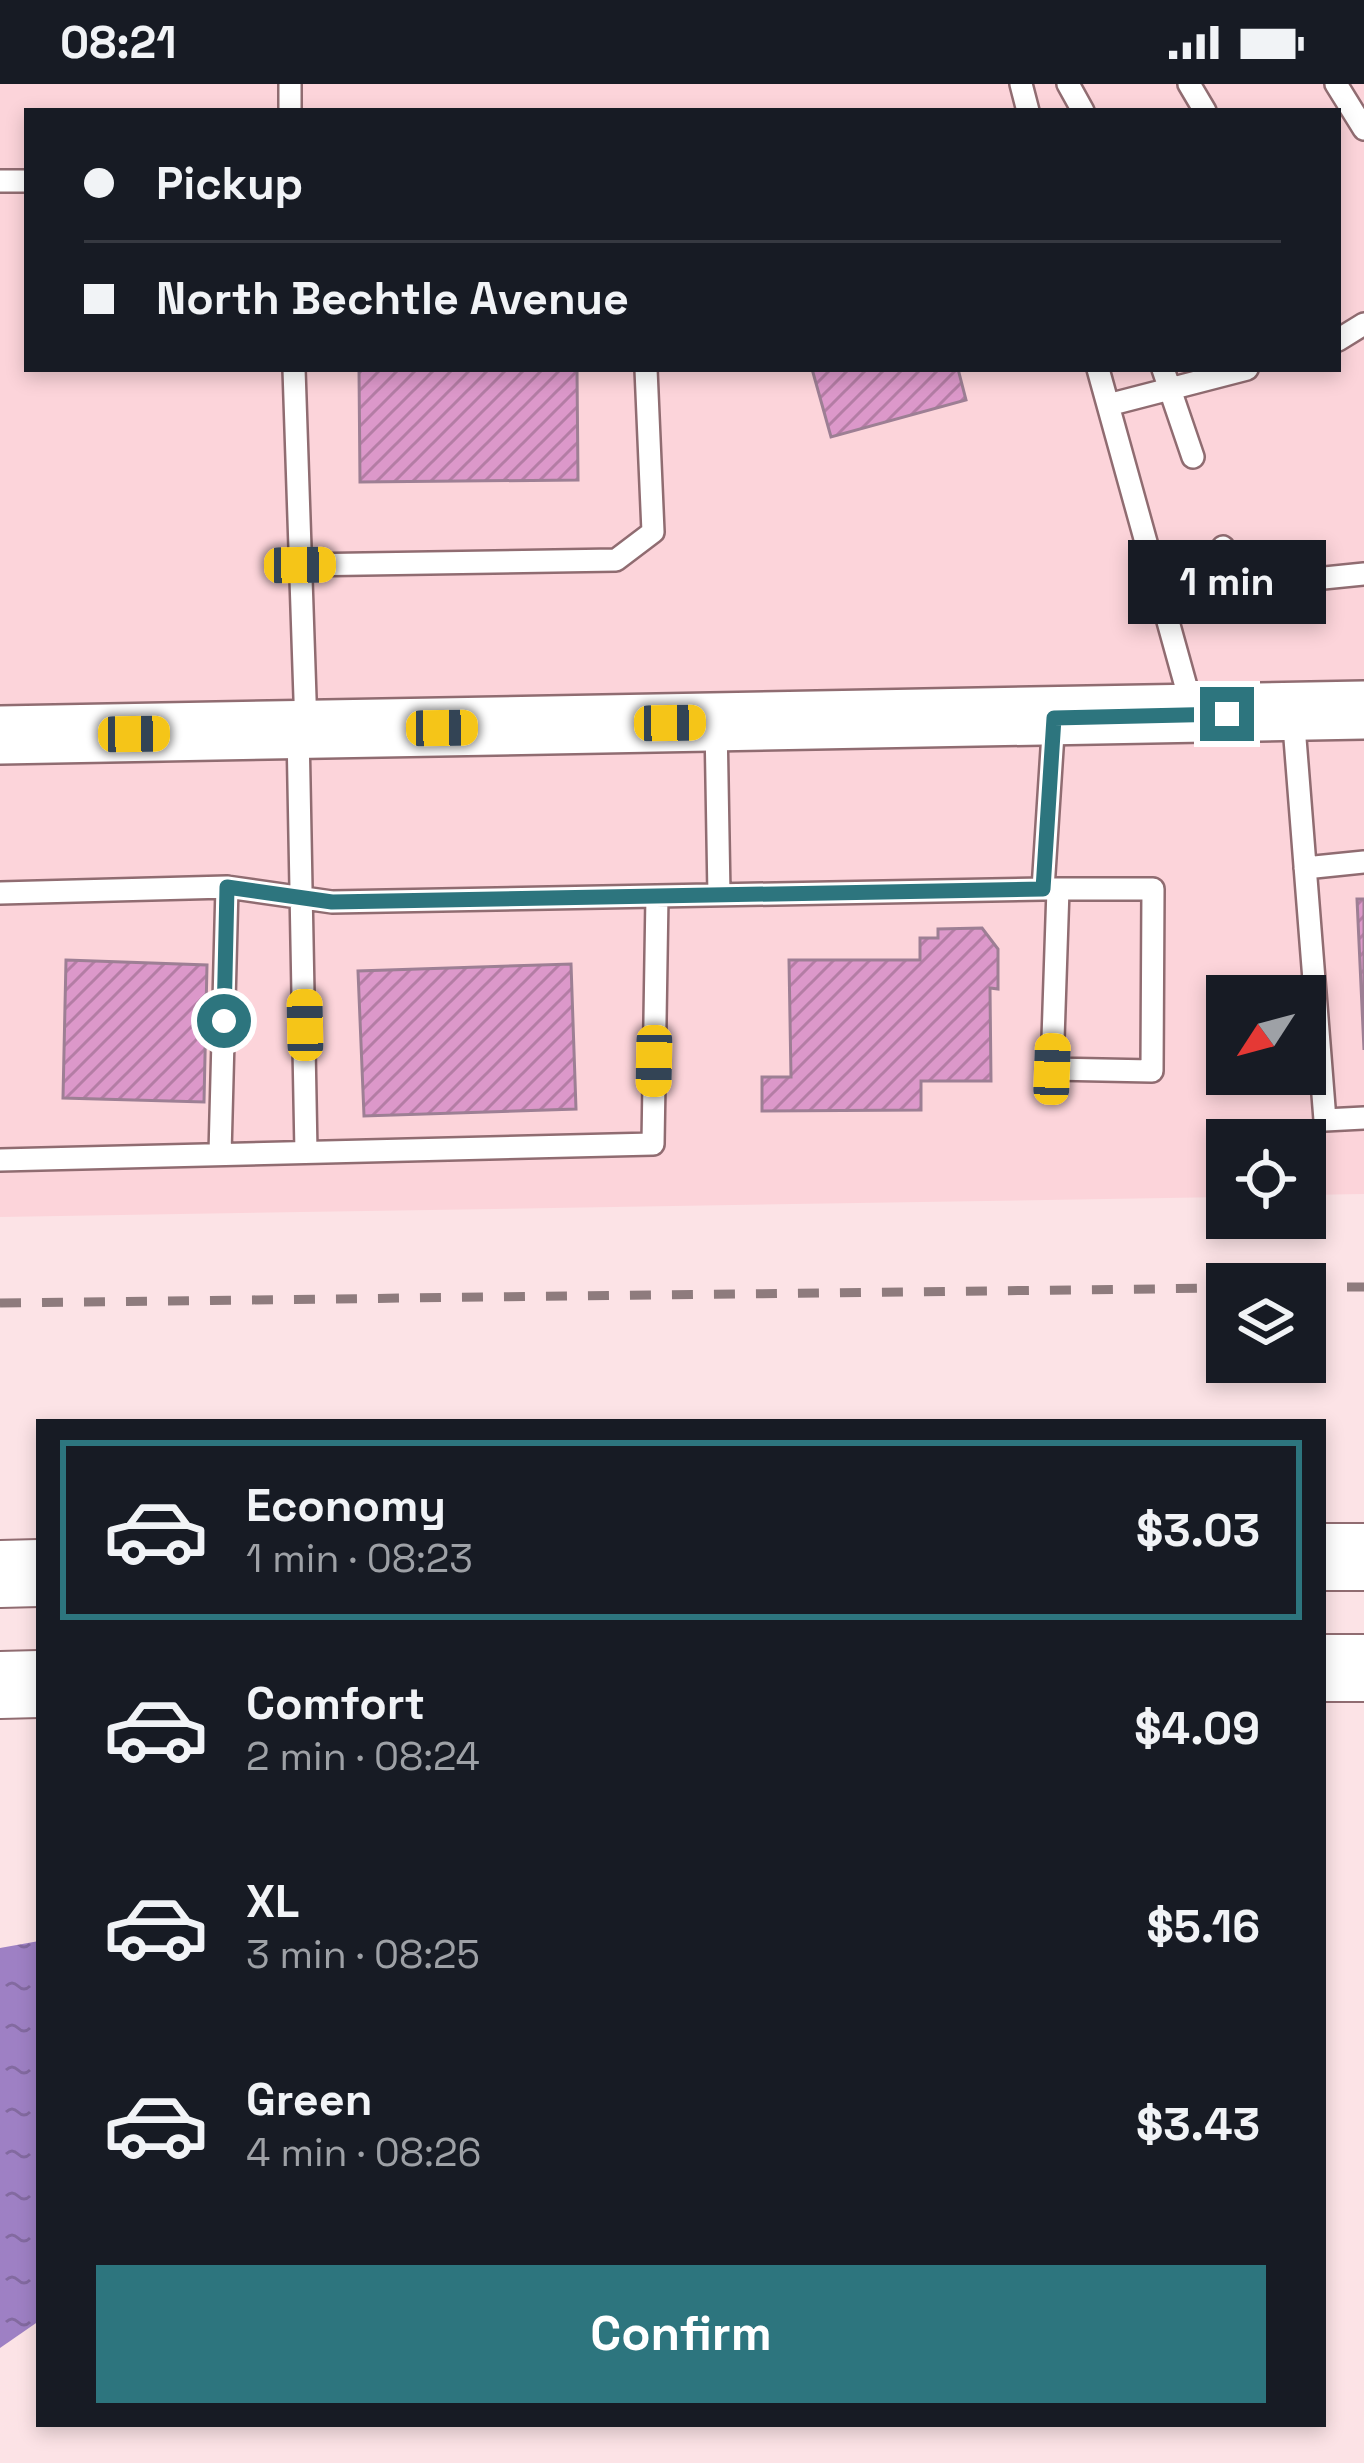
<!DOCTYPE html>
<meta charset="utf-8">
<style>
body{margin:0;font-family:"Space Grotesk",sans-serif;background:#20242c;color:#f1f3f6;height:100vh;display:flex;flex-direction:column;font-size:45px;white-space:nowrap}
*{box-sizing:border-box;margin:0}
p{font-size:39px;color:#9ea1a6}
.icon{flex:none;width:66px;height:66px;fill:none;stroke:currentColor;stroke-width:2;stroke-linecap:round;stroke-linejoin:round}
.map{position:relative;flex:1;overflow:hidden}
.side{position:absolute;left:36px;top:1335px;width:1290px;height:1008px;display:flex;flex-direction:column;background:#171b24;border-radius:0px;box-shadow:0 6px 18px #0003}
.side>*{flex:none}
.banner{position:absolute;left:24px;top:24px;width:1317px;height:264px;border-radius:0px;box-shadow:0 6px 18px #0003;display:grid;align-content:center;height:264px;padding:0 60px;background:#171b24}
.needle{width:78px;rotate:234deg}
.fabs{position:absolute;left:1206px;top:891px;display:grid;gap:24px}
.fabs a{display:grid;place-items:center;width:120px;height:120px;border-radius:0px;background:#171b24;box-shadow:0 6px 18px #0003;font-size:60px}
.end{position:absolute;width:54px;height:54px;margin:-27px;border:15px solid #2d757e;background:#fff;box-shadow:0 0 0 6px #fff}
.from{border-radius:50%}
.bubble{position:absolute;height:84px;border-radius:0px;background:#171b24;box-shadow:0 6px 18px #0003;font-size:39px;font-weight:600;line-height:84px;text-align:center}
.car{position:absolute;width:36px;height:72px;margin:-36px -18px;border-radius:15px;box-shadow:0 0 9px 3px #0007;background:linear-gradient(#f5c518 24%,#345 0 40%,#f5c518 0 76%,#345 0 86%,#f5c518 0)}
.banner b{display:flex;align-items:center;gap:42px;height:114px;font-size:45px}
.banner b+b{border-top:3px solid #363941}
.banner i{width:30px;height:30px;background:#f1f3f6}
ul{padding:21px 0 0;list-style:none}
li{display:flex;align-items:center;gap:36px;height:180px;margin:0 24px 18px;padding:0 36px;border:6px solid transparent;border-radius:0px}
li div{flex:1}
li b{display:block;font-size:45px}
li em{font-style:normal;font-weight:600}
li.current{border-color:#2d757e}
li>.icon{width:108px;height:108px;stroke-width:1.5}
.primary-button{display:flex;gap:24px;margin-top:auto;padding:24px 60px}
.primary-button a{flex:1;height:138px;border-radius:0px;background:#2d757e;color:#fff;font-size:48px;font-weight:600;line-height:138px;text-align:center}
.status{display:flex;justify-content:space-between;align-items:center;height:84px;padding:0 60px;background:#171b24;direction:ltr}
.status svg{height:33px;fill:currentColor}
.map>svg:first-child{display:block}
.built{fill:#fcd4da;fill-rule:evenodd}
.water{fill:url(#water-ripples)}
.building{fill:url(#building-hatch);stroke:#9d7f94;stroke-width:3}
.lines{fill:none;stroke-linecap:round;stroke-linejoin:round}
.lane-casing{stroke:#906c71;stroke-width:26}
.secondary-casing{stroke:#906c71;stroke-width:62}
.highway-casing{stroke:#906c71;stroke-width:70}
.lane{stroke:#fff;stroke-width:21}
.secondary{stroke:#fff;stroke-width:57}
.highway{stroke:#fff;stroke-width:66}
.rail{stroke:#8e7b7d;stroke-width:9;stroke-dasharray:21 21;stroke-linecap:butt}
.route{stroke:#2d757e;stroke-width:15}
</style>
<div class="status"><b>08:21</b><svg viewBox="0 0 49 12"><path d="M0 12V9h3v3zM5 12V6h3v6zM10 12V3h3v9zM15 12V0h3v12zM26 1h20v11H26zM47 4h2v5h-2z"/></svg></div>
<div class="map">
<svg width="1364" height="2379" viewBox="0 0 1364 2379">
<defs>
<pattern id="water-ripples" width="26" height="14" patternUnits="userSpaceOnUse" patternTransform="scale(3)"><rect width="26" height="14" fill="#9e80c4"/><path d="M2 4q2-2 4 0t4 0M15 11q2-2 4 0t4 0" fill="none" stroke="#836aa0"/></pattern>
<pattern id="building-hatch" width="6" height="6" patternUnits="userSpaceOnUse" patternTransform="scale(3)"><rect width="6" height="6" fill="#dc98ca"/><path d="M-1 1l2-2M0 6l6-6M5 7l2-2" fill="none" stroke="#b47da5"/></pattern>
</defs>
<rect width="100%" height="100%" fill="#fce3e6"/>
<!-- built -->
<path class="built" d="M 0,0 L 1364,0 L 1364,1110 L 1305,1111 L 1305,1056 L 1227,1056 L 1227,1113 L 0,1133 ZM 27,27 L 1338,27 L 1338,285 L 27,285 ZM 1227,912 L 1305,912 L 1305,990 L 1227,990 Z"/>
<!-- water -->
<path class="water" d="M 39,1857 L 39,2237 L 0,2264 L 0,1864 Z"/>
<!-- building -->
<path class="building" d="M 359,285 L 577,285 L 578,396 L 360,398 Z
M 812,285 L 958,285 L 966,316 L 831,353 Z
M 1357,815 L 1364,815 L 1364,966 Z
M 982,844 L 998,865 L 998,905 L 990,904 L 991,997 L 921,997 L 921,1026 L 762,1027 L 762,993 L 791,993 L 789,876 L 920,876 L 920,854 L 938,854 L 938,845 Z
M 66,876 L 207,881 L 204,1018 L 63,1014 Z
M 571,880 L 576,1025 L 364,1032 L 358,887 Z"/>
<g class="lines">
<!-- lane casing -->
<g class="lane-casing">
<path id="lane" d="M 290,0 L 290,27
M 1021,0 L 1028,27
M 1068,0 L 1083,27
M 1189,0 L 1205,27
M 1336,0 L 1364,45
M 0,97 L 27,97
M 1338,256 L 1364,240
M 294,285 L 306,644
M 1098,285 L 1192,624
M 1163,285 L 1193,373
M 1108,321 L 1247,285
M 1223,463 L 1236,503 L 1364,490
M 300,481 L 616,476 L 653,448 L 646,285
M 1293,629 L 1325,1036 L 1364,1034
M 716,639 L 719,811
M 298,647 L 306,1068
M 1305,784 L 1364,778
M 1043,805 L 1153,805 L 1152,987 L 1052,985 L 1058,805
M 0,809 L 227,803 L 332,818 L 1043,805 L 1054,634
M 220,1070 L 227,803
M 0,1076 L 653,1060 L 657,812"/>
</g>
<!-- secondary casing -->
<g class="secondary-casing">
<path id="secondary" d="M 0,651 L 1364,626"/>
</g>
<!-- highway casing -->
<g class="highway-casing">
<path id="highway" d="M 1323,1473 L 1364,1473
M 0,1490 L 39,1489
M 1323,1584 L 1364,1584
M 0,1601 L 39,1600"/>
</g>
<!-- lane -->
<use href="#lane" class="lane"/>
<!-- secondary -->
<use href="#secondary" class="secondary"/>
<!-- highway -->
<use href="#highway" class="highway"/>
<!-- rail -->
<path class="rail" d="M 1305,1203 L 1364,1203
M 0,1219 L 1227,1204"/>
</g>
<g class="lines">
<!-- route -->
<path class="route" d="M 224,937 L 227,803 L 332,818 L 1043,805 L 1054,634 L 1227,630"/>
</g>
</svg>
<div class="fabs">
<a><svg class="needle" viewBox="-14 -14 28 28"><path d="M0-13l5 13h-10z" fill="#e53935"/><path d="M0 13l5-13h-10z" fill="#9ea1a6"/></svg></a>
<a><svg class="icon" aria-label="locate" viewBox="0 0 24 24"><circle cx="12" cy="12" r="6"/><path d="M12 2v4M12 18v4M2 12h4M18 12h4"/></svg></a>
<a><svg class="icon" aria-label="layers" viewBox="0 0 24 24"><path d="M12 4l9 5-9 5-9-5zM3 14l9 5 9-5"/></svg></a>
</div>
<i class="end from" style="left:224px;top:937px"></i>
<i class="end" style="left:1227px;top:630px"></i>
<div class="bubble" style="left:1128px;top:456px;width:198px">1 min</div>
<i class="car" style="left:300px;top:481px;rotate:89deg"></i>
<i class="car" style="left:670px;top:639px;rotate:89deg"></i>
<i class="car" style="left:442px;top:644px;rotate:89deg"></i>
<i class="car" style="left:134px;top:650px;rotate:89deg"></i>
<i class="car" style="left:305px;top:941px;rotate:359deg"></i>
<i class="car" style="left:654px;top:977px;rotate:181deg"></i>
<i class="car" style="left:1052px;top:985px;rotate:2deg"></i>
<div class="banner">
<b><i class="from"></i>Pickup</b>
<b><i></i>North Bechtle Avenue</b>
</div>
<section class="side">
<ul>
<li class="current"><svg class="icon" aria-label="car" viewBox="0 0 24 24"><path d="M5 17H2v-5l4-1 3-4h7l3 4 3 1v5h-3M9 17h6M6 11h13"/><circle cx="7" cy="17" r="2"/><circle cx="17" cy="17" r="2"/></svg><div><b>Economy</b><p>1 min · 08:23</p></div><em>$3.03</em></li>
<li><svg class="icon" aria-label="car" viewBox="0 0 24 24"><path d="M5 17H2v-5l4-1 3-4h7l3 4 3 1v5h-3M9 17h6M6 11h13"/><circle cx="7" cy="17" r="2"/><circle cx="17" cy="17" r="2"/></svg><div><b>Comfort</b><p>2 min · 08:24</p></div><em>$4.09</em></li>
<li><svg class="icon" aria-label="car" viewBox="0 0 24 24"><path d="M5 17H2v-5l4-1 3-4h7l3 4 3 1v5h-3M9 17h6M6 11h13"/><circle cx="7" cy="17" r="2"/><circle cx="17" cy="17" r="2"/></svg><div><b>XL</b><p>3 min · 08:25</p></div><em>$5.16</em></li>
<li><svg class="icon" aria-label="car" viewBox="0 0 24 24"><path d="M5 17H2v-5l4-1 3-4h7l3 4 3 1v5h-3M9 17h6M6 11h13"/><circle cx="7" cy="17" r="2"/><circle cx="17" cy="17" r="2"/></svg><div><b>Green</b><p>4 min · 08:26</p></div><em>$3.43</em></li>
</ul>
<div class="primary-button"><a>Confirm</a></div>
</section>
</div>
